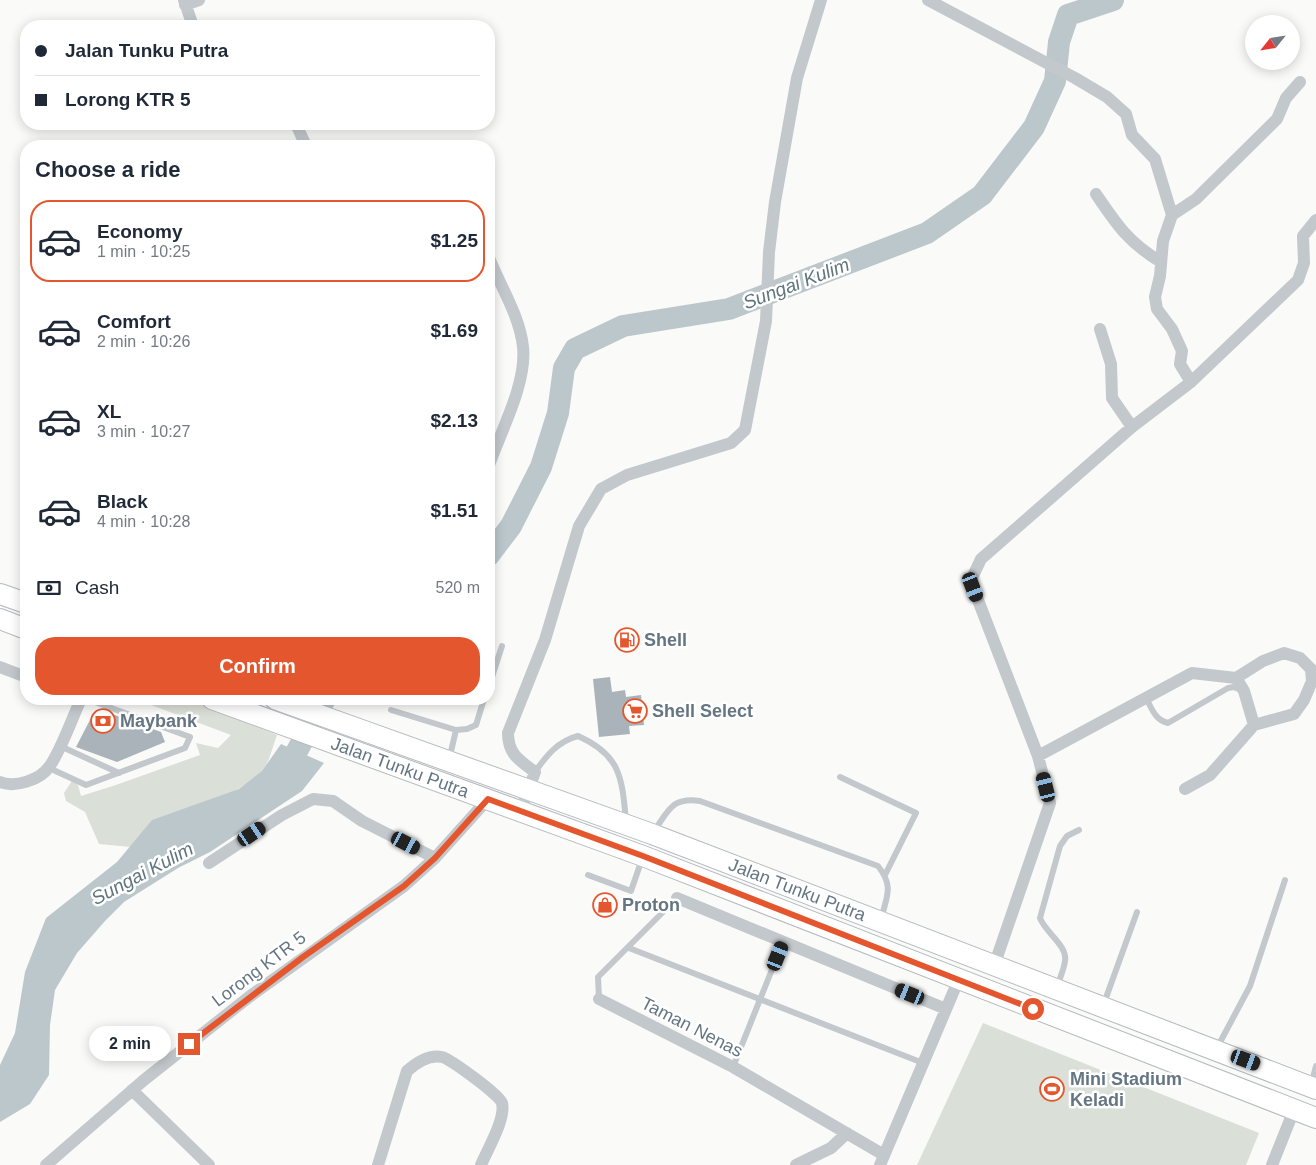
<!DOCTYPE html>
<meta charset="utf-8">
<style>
body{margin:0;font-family:Arial,sans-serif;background:#f6f6f7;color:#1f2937;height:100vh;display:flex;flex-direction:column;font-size:19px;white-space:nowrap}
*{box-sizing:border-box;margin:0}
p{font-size:16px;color:#747a83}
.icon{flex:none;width:28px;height:28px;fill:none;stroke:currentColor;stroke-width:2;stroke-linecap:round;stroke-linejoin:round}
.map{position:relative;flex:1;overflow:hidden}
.side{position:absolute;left:20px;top:140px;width:475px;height:565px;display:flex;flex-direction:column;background:#fff;border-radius:20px;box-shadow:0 2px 12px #0003}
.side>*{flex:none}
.banner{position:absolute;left:20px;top:20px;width:475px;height:110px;border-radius:20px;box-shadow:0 2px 12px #0003;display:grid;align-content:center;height:110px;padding:0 15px;background:#fff}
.needle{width:32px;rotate:240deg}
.controls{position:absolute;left:1245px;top:15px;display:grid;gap:10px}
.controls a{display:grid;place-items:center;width:55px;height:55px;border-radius:50%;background:#fff;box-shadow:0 2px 12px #0003;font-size:25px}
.end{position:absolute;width:22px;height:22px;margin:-11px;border:6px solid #e4572e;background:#fff;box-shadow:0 0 0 2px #fff}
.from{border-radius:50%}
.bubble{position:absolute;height:35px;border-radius:18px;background:#fff;box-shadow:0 2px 12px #0003;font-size:16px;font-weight:800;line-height:35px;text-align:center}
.car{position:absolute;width:15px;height:30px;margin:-15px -8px;border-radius:6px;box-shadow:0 0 4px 1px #0007;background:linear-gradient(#222 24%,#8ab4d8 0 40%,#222 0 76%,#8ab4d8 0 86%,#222 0)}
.banner b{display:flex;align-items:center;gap:18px;height:48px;font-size:19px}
.banner b+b{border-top:1px solid #e0e1e3}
.banner i{width:12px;height:12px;background:#1f2937}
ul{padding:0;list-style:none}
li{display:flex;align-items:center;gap:15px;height:82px;margin:0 10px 8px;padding:0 5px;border:2px solid transparent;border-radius:20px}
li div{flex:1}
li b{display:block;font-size:19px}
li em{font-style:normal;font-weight:800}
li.active{border-color:#e4572e}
li>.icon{width:45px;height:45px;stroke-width:1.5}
h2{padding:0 15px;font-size:22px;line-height:60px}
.pay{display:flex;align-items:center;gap:12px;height:55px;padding:0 15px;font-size:19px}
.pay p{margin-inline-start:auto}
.primary-button{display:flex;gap:10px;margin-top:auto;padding:10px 15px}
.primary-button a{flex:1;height:58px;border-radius:20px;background:#e4572e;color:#fff;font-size:20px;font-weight:800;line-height:58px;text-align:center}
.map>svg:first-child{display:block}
.green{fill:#dadfd7}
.water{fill:#bbc7cb}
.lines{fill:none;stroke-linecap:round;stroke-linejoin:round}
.river{stroke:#bbc7cb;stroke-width:22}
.building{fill:#aab3b9}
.primary-casing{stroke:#b5babe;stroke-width:22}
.lane{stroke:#c3c8cc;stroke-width:6}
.street{stroke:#c3c8cc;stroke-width:12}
.primary{stroke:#fff;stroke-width:20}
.route{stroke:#e4572e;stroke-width:6}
.labels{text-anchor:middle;stroke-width:5;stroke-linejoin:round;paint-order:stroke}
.poi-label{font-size:18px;font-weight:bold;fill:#657683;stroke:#fff;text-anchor:start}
.street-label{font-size:18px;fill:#657683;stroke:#fff}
.water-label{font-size:19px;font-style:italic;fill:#60757c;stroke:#fff}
</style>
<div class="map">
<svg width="1316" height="1165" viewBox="0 0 1316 1165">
<rect width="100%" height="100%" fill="#fafaf8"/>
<!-- green -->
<path class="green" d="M 135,699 L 188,699 L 277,735 C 266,766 270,769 240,788 L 131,847 L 99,844 L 85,812 L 66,801 L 64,793 L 72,781 L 78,785 L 81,796 L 116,785 L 200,755 L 196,743 L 218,748 L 231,735 Z
M 983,1023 L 1259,1133 L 1246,1165 L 917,1165 Z"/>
<!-- water -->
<path class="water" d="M 281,744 L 324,763 L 302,791 L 210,852 L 178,868 L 124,902 L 105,921 L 77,953 L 55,990 L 50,1025 L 49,1075 L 30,1104 L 0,1122 L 0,1065 L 15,1033 L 25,972 L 46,918 L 117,862 L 152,820 L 239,789 L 262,771 Z"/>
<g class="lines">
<!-- river -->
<path class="river" d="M 489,555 L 511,526 L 541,467 L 558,413 L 564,368 L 575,349 L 623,326 L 729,309 L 927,233 L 982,195 L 1034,127 L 1055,81 L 1059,42 L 1068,15 L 1113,0
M 283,777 L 325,699"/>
</g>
<!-- building -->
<path class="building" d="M 610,677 L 612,692 L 625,690 L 626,697 L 641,695 L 644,725 L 629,726 L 630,734 L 599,737 L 593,679 Z
M 104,711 L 161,732 L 165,742 L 117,762 L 76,747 L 92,716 Z"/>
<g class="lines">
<!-- primary casing -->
<g class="primary-casing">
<g id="primary">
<path d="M 0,594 L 26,603"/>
<path d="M 0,619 L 26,629"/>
<path id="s1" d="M 212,699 L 643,856 L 1316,1118"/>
<path id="s2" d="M 275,699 L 652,834 L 1316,1089"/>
</g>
</g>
<!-- lane -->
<path class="lane" d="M 489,686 L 502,646
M 1146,698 C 1152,709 1155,720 1168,723 L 1228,688 L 1234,687 L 1241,690
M 391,710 L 456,730
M 60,746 L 119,773
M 449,760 L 456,730 L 467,729 L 476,725 L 484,699
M 49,768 L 86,785 L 185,748 L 190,737 L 87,699
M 535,772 C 546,756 558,741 578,736 C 621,755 622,778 626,821
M 840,777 L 916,813 L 885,875
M 654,831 C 669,810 672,797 700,801 L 878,866 C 894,886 887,896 881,919
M 588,875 L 631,891 L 642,859
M 629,948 L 923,1063
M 1057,988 C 1059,979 1064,970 1065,961 C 1068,946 1045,932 1040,918 L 1060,846 L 1067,836 L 1079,830
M 599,999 L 598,977 L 677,898
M 1103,1006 L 1137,912
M 1217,1048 L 1250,986 L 1285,880
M 733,1067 L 783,942
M 1311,1085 L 1316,1066"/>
<!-- street -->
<path class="street" d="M 184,0 L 193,26
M 928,0 L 1075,78 L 1107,97 L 1126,114 L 1132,135 L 1155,159 L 1172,215 L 1163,241 L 1160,276 L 1155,297 L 1157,309 L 1172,329 L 1182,351 L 1180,364 L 1191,382
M 185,5 L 199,0
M 296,124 L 306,146
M 1096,194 C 1117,225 1128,242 1161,262
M 1172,215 L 1196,199 L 1277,119 L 1286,98 L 1300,82
M 1100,329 L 1111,364 L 1112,398 L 1132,427
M 489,465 C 501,431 527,383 523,347 C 520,317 501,287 490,260
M 0,667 L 26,677
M 1236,678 L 1244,691 L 1254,725
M 1038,756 L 1192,673 L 1236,678 L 1263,661 L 1284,653 L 1300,658 L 1311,669 L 1312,681 L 1304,700 L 1294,714 L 1254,725 L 1210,775 L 1185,789
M 0,782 C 15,788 40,780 49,767 C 60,753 73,716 81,699
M 521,810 L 535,772 C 519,760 508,754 508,733 L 545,640 L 579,526 L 601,489 L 627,475 L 731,443 L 745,430 L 766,321 L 769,252 L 775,202 L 797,78 L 821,0
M 209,863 L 282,815 L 313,799 L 333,801 L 362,821 L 435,858
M 677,898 L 946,1009
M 994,966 L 1050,803 L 1038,756 L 973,587 L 972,578 L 981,559 L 1132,427 L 1191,382 L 1298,280 L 1304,263 L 1303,236 L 1316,220
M 599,999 L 733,1067 L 884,1155
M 132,1090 L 209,1165
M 46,1165 L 144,1080 L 249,997 L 404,886 L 435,858 L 488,799
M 378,1165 L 407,1071 C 416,1063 429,1054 442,1057 C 450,1059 500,1095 502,1103 C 506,1119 487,1150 481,1165
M 796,1165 L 831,1148 L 847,1133
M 880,1165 L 958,981
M 1272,1165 L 1294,1110"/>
<!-- primary -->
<use href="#primary" class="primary"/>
</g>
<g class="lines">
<!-- route -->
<path class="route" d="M 189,1044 L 303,957 L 404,886 L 435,858 L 488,799 L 643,856 L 1033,1009"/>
</g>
<!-- icons -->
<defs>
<g id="fuel-ring" transform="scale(1.25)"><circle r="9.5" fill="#fff" stroke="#e4572e" stroke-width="1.5"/><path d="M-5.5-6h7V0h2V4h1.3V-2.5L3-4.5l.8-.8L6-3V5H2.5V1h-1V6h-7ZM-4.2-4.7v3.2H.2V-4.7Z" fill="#e4572e"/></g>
<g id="supermarket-ring" transform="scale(1.25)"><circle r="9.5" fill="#fff" stroke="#e4572e" stroke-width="1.5"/><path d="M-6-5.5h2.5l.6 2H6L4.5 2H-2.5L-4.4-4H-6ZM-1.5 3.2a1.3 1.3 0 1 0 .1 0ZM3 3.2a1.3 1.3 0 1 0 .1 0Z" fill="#e4572e"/></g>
<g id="bank-ring" transform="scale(1.25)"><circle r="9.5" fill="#fff" stroke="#e4572e" stroke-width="1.5"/><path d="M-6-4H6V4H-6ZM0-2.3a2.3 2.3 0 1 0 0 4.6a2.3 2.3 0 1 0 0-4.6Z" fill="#e4572e"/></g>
<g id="shop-ring" transform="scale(1.25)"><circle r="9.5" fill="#fff" stroke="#e4572e" stroke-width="1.5"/><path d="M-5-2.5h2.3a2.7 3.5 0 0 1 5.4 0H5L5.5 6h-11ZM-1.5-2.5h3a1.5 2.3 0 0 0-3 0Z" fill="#e4572e"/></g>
<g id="stadium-ring" transform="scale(1.25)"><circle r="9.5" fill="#fff" stroke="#e4572e" stroke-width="1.5"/><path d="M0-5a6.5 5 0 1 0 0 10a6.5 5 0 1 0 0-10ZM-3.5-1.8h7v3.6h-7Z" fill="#e4572e"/></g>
</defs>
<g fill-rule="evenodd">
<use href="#fuel-ring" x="627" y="640"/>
<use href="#supermarket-ring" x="635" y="711"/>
<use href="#bank-ring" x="103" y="721"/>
<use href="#shop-ring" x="605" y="905"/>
<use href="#stadium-ring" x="1052" y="1089"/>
</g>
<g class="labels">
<!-- poi labels -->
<g class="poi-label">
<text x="644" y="646">Shell</text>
<text x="652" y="717">Shell Select</text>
<text x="120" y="727">Maybank</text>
<text x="622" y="911">Proton</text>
<text x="1070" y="1085">Mini Stadium<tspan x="1070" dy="21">Keladi</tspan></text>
</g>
<!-- street labels -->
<g class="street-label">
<text dy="6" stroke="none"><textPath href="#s1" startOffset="200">Jalan Tunku Putra</textPath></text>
<text dy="6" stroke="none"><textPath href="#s2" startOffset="556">Jalan Tunku Putra</textPath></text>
<text transform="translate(259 969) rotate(-37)" y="6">Lorong KTR 5</text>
<text transform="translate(692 1027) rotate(27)" y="6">Taman Nenas</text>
</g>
<!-- water labels -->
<g class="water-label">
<text transform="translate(796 283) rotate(-21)" y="7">Sungai Kulim</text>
<text transform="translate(142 873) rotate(-28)" y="7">Sungai Kulim</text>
</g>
</g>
</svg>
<div class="controls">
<a><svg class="needle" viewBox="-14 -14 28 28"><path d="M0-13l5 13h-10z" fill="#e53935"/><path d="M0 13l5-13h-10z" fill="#747a83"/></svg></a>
</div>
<i class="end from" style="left:1033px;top:1009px"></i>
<i class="end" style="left:189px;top:1044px"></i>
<div class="bubble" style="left:89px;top:1026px;width:82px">2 min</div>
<i class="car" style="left:973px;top:587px;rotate:159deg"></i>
<i class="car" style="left:1046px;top:787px;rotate:346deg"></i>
<i class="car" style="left:252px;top:834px;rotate:56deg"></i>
<i class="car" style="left:406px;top:843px;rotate:117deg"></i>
<i class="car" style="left:778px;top:956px;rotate:22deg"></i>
<i class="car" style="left:910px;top:994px;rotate:292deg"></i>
<i class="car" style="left:1246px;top:1060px;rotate:110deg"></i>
<div class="banner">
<b><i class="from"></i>Jalan Tunku Putra</b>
<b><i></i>Lorong KTR 5</b>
</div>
<section class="side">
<h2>Choose a ride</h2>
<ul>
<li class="active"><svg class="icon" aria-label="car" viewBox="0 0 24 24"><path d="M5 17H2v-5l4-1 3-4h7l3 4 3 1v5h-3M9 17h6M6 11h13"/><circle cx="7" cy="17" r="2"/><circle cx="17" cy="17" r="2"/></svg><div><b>Economy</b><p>1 min · 10:25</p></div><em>$1.25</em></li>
<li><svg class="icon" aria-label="car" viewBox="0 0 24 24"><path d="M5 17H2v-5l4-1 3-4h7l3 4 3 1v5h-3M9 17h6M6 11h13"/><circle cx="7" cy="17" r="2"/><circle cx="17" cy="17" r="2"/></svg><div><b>Comfort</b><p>2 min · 10:26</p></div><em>$1.69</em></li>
<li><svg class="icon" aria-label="car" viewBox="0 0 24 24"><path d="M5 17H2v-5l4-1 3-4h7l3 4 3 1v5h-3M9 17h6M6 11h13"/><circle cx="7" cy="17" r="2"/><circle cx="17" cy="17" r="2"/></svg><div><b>XL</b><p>3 min · 10:27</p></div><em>$2.13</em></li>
<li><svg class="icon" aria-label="car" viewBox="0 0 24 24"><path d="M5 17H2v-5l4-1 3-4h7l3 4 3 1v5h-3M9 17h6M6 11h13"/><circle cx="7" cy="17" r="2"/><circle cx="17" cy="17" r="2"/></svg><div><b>Black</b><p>4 min · 10:28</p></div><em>$1.51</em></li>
</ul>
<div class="pay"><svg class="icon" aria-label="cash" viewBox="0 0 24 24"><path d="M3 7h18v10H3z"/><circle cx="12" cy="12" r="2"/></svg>Cash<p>520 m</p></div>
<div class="primary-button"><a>Confirm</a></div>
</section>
</div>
